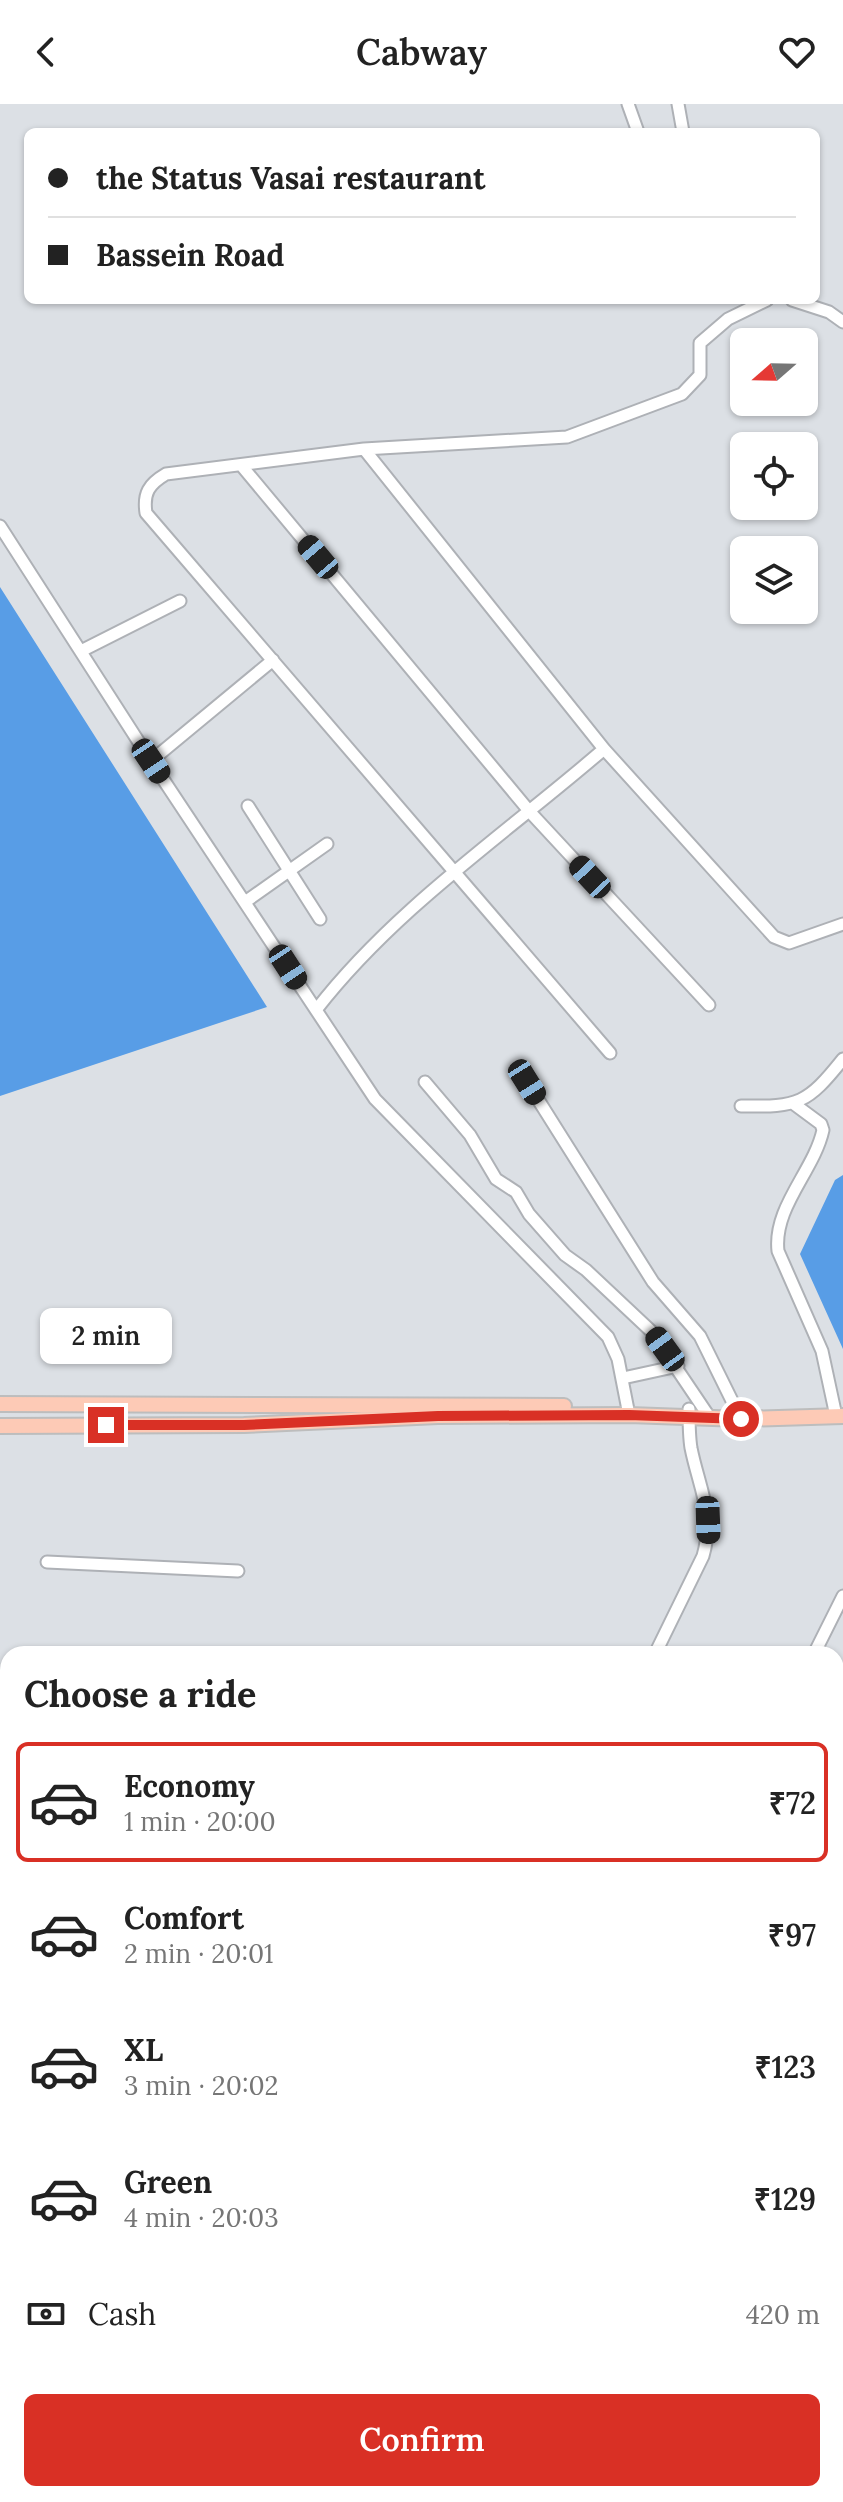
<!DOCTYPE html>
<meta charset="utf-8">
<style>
body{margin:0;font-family:Lora,serif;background:#f2f2f2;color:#222;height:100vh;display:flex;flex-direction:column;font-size:30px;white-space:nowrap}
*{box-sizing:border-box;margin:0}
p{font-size:26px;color:#767676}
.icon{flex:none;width:44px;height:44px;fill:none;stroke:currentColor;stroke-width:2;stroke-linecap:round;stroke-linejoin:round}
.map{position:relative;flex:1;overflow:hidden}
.sheet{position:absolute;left:0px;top:1542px;width:844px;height:856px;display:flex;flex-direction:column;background:#fff;border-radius:24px 24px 0 0;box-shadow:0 2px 6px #0004}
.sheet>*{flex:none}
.hud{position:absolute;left:24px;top:24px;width:796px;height:176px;border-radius:12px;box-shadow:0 2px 6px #0004;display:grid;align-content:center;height:176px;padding:0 24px;background:#fff}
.needle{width:52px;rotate:250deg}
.fabs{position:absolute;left:730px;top:224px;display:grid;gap:16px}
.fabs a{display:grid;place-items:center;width:88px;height:88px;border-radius:12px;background:#fff;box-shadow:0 2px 6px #0004;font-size:40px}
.end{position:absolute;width:36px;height:36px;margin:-18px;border:10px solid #d93025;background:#fff;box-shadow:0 0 0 4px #fff}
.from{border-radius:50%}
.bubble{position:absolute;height:56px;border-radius:12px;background:#fff;box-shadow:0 2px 6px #0004;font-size:26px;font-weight:600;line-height:56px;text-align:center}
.car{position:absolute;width:24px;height:48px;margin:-24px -12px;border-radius:10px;box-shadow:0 0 6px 2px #0007;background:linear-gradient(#222 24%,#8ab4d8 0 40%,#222 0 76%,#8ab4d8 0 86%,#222 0)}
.hud b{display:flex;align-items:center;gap:28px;height:76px;font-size:30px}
.hud b+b{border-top:2px solid #e0e0e0}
.hud i{width:20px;height:20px;background:#222}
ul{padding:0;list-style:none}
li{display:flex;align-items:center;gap:24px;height:120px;margin:0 16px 12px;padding:0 8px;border:4px solid transparent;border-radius:12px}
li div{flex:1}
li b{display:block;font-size:30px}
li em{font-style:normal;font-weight:600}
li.selected{border-color:#d93025}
li>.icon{width:72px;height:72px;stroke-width:1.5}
h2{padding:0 24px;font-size:36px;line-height:96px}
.pay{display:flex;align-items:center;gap:20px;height:88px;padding:0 24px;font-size:30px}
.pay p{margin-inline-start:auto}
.cta{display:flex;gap:16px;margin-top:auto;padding:16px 24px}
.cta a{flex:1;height:92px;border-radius:12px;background:#d93025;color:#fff;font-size:32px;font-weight:600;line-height:92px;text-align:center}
header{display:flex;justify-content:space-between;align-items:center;height:104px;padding:0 24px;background:#fff;font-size:36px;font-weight:600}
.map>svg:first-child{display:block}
.water{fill:#589de6}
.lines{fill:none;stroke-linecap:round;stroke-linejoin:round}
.minor-casing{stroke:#aeb1b6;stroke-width:15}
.major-casing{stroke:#bdbdbd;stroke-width:18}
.minor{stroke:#fff;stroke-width:11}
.major{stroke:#fdcab6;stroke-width:14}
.route{stroke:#d93025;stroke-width:10}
</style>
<header><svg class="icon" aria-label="back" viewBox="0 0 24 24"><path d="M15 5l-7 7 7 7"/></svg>Cabway<svg class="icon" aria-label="heart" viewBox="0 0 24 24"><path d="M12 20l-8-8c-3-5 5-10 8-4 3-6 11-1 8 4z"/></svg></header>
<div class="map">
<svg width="843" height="2398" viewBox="0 0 843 2398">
<rect width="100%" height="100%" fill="#dce0e5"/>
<!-- water -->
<path class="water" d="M 0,483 L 267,903 L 0,992 Z
M 843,1071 L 843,1245 L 800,1150 L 835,1076 Z"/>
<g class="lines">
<!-- minor casing -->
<g class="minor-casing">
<path id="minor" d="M 628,0 L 638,28
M 678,0 L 683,28
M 792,196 L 829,208 L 843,218
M 364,345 L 567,333 L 682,290 L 700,271 L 700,239 L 728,215 L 767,196
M 241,361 L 530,708 L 709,901
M 0,422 L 151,657 L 375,995 L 608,1233 L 618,1255 L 629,1311
M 81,547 L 180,497
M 604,645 L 774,833 L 789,839 L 843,820
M 151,657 L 273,556
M 248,702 L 320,815
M 245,798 L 327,740
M 316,906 C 395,804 507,729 604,645 L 364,345 L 166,370 C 149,380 143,389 146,409 L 610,949
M 425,978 L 470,1031 L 496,1075 L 516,1088 L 529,1110 L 565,1151 L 586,1166 L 652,1228 L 710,1314
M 527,978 L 653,1178 L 700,1232 L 741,1315
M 794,1000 L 821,1020 L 823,1026 C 814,1067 773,1103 778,1147 L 822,1247 L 836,1312
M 741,1002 C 799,1003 807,1000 843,955
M 623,1274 L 678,1262
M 47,1458 L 238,1467
M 655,1550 L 703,1452 C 715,1410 699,1384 691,1344 C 689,1332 689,1318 689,1305
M 814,1550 L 843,1492
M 836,2065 L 843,2075
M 376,2390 L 388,2398
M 180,2398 L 187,2390"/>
</g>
<!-- major casing -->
<g class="major-casing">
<path id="major" d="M 0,1300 L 564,1302
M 0,1322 L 244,1321 L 438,1312 L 629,1311 L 741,1315 L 843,1312
M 836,2091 L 843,2080
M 617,2398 L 623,2390"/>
</g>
<!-- minor -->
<use href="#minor" class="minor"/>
<!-- major -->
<use href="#major" class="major"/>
</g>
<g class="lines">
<!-- route -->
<path class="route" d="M 106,1321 L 244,1321 L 438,1312 L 629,1311 L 741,1315"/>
</g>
</svg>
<div class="fabs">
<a><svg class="needle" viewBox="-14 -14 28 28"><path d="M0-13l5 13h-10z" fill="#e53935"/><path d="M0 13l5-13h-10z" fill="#767676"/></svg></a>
<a><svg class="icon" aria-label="locate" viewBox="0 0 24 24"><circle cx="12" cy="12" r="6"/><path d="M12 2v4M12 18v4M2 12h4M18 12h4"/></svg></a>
<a><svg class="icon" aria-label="layers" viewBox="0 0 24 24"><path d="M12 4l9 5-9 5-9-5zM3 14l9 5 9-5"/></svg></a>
</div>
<i class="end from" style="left:741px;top:1315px"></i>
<i class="end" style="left:106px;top:1321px"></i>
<div class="bubble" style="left:40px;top:1204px;width:132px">2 min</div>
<i class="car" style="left:318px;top:453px;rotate:320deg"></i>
<i class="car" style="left:151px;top:657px;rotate:146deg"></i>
<i class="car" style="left:590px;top:773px;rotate:317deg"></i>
<i class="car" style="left:288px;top:863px;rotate:147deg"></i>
<i class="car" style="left:527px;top:978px;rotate:148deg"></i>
<i class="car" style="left:665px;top:1245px;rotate:324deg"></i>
<i class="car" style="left:708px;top:1416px;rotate:178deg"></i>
<div class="hud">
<b><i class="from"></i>the Status Vasai restaurant</b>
<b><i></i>Bassein Road</b>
</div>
<section class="sheet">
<h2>Choose a ride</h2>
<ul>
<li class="selected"><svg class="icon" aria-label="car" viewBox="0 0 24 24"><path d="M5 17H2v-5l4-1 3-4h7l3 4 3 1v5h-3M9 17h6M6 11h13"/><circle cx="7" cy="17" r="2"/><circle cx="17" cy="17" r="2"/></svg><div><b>Economy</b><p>1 min · 20:00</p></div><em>₹72</em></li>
<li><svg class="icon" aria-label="car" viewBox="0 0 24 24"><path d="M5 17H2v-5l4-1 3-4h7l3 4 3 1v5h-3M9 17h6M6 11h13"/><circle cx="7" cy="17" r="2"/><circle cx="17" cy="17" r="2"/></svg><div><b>Comfort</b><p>2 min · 20:01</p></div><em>₹97</em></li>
<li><svg class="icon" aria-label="car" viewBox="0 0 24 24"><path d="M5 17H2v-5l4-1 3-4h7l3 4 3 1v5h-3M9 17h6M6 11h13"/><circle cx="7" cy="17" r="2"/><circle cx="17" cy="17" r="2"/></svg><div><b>XL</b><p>3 min · 20:02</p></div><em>₹123</em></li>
<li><svg class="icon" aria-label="car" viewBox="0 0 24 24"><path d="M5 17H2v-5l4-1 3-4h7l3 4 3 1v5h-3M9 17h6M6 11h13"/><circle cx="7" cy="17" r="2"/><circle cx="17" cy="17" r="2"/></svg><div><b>Green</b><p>4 min · 20:03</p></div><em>₹129</em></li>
</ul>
<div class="pay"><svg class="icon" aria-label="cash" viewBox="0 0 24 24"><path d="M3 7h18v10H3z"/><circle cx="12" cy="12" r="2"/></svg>Cash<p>420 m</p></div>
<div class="cta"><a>Confirm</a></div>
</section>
</div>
